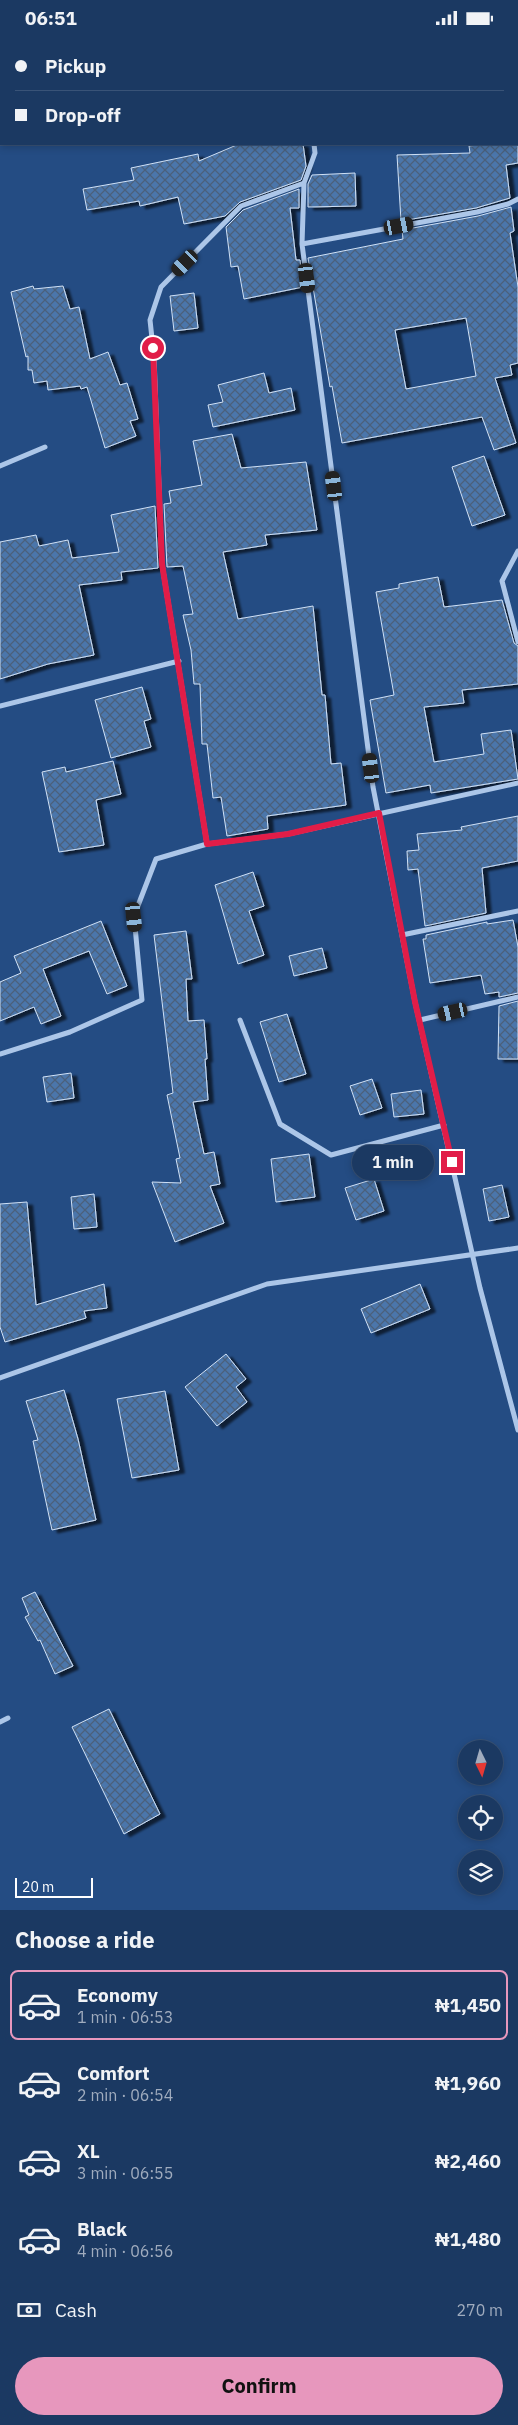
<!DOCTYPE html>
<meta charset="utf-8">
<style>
body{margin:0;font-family:"IBM Plex Sans",sans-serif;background:#244068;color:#f1f3f6;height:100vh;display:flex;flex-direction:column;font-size:19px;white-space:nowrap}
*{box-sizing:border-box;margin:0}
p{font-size:16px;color:#a0acbe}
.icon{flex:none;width:28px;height:28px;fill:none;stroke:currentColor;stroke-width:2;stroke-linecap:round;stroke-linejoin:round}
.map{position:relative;height:1875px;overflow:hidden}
.details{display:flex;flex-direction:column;background:#1b3962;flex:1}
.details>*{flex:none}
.guide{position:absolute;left:0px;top:0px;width:519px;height:110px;box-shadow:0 2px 8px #0003,0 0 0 1px #395377;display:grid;align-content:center;height:110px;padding:0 15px;background:#1b3962}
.needle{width:32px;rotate:175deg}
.fabs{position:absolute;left:458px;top:1705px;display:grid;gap:10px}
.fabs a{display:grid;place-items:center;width:45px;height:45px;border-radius:50%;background:#1b3962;box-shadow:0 2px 8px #0003,0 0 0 1px #395377;font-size:25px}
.scale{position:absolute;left:15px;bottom:12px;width:78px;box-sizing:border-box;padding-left:5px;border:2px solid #fff;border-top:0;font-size:14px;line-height:18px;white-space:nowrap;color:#fff;-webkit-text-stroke:4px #244c83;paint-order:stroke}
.end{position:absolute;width:22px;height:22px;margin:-11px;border:6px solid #e11d48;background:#fff;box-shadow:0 0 0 2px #fff}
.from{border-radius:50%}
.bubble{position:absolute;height:35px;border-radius:18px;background:#1b3962;box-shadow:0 2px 8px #0003,0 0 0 1px #395377;font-size:16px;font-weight:700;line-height:35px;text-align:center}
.car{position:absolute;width:15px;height:30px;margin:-15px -8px;border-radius:6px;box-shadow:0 0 4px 1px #0007;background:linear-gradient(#222 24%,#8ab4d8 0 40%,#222 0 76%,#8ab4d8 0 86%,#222 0)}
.guide b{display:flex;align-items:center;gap:18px;height:48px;font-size:19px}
.guide b+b{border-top:1px solid #395377}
.guide i{width:12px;height:12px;background:#f1f3f6}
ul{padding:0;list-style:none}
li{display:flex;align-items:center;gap:15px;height:70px;margin:0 10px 8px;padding:0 5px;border:2px solid transparent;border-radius:8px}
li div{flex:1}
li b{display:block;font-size:19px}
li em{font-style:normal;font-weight:700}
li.current{border-color:#e797bd}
li>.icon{width:45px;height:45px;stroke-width:1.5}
h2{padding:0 15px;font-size:22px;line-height:60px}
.pay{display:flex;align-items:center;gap:12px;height:55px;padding:0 15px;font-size:19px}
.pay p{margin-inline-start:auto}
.cta{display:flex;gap:10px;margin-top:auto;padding:10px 15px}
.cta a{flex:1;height:58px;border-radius:30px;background:#e797bd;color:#111;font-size:20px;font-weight:700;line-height:58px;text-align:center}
.status{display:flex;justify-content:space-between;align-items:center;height:35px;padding:0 25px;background:#1b3962;direction:ltr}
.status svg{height:14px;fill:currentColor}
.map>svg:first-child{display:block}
.building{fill:url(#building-cross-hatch);stroke:#d0e1f6;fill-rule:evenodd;filter:url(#shadow)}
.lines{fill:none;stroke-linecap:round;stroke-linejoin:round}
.minor{stroke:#acc6e8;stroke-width:5}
.route{stroke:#e11d48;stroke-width:6}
</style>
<div class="status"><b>06:51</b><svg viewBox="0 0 49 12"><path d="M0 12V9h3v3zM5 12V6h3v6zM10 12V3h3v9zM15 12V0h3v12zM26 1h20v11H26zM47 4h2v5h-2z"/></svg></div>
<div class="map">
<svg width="518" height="1875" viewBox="0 0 518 1875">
<defs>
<pattern id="building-cross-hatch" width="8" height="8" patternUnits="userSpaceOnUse" patternTransform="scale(1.25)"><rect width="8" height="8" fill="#4c76ab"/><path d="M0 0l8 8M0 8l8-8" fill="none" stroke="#4c617c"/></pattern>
<filter id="shadow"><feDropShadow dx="5.5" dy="3" stdDeviation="1" flood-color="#0009"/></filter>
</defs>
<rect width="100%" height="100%" fill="#244c83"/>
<!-- building -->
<path class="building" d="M 239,109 L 303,109 L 306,131 L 301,145 L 240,167 L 225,181 L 184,189 L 178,162 L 140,171 L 139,166 L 87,175 L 83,154 L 134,145 L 131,133 L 198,119 L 199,126 Z
M 488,109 L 518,109 L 518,128 L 506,130 L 510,163 L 476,173 L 401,186 L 397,120 L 470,118 L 469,111 Z
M 355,138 L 356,171 L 308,172 L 308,149 L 312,140 Z
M 299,154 L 299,173 L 290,173 L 296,225 L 300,225 L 303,252 L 244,264 L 238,231 L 231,232 L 226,192 L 243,175 Z
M 511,172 L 514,196 L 510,198 L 518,252 L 518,328 L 510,330 L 512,340 L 495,343 L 516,408 L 494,415 L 482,382 L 342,408 L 332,351 L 330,352 L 308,223 L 403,204 L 402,195 L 478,181 ZM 466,283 L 476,341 L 406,354 L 395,295 Z
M 33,251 L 34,254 L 63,251 L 70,274 L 79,272 L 90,324 L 108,317 L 120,350 L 127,348 L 138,384 L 130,386 L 136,401 L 105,413 L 87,352 L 81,354 L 80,351 L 48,355 L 47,346 L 34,348 L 32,335 L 28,335 L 28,321 L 26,322 L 11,257 Z
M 194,258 L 198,293 L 174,296 L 170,261 Z
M 264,338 L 269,358 L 291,353 L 295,375 L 213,392 L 208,370 L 223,367 L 218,350 Z
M 232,399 L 241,433 L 306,427 L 317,495 L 265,500 L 267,510 L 223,517 L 238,584 L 313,571 L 322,660 L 325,660 L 331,729 L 341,728 L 346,770 L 267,781 L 268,794 L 227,801 L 221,762 L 213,763 L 207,709 L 202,709 L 200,649 L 194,649 L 191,615 L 183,580 L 193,579 L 183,531 L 167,532 L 164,469 L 171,468 L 169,456 L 202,450 L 193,406 Z
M 484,421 L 505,480 L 472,491 L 452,432 Z
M 155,471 L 158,533 L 121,537 L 122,545 L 79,550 L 94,620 L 48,629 L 0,644 L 0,507 L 36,500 L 39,511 L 68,505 L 72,523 L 119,517 L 111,480 Z
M 438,542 L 444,572 L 502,565 L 514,608 L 518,611 L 518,649 L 462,655 L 464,668 L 424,672 L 434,727 L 484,719 L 481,699 L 511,695 L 518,744 L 431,758 L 430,750 L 386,758 L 370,665 L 394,660 L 376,557 L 399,553 L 399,549 Z
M 142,652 L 151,684 L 144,686 L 151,712 L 111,723 L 95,665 Z
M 113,726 L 121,759 L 96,765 L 104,810 L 59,817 L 42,737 L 65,732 L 66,737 Z
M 518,781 L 518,826 L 482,833 L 486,878 L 425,891 L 418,834 L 408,835 L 407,816 L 419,815 L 417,799 L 462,795 L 461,792 Z
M 253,837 L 264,871 L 249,876 L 264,920 L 238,929 L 215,850 Z
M 513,885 L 518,912 L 518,958 L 499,962 L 499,957 L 485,959 L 481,940 L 430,948 L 423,904 L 426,904 L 426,900 L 487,887 L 487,889 Z
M 101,886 L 127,951 L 107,959 L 89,916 L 43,934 L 61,981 L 41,989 L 34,972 L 0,986 L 0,947 L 21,938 L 14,921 Z
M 186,896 L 192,944 L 186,944 L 188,986 L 204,985 L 207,1024 L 205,1024 L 208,1065 L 193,1067 L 204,1119 L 214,1117 L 220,1149 L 210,1151 L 224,1188 L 175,1207 L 152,1147 L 181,1148 L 176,1124 L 180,1123 L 167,1060 L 173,1058 L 154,900 Z
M 322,913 L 327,933 L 294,941 L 289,921 Z
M 518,966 L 518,1024 L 498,1024 L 499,971 Z
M 287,979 L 306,1039 L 279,1047 L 260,987 Z
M 71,1038 L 74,1063 L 47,1067 L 43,1042 Z
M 372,1044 L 382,1073 L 360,1080 L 350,1051 Z
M 421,1055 L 424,1079 L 394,1082 L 391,1059 Z
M 309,1119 L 315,1162 L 276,1167 L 271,1124 Z
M 374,1144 L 384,1176 L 356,1185 L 345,1153 Z
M 502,1150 L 509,1182 L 489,1186 L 483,1154 Z
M 94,1159 L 97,1192 L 74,1194 L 71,1162 Z
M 27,1167 L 36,1270 L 104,1249 L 107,1273 L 84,1276 L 86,1283 L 5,1307 L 0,1292 L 0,1169 Z
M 420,1249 L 430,1274 L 371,1298 L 361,1274 Z
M 226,1319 L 246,1344 L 236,1352 L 247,1367 L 217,1391 L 185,1352 Z
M 64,1355 L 78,1404 L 96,1485 L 52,1495 L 33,1406 L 38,1405 L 26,1366 Z
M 165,1356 L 179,1435 L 132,1443 L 117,1364 Z
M 35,1557 L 73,1631 L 55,1639 L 40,1605 L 38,1606 L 25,1582 L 29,1580 L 22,1563 Z
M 109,1674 L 160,1779 L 124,1799 L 72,1692 Z"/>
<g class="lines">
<!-- minor -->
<path class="minor" d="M 318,1 L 318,0
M 314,109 L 315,118 L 304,148 L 302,209 L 373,752 L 415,967 L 480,1253 L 518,1395
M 302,209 L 477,177 L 508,169 L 518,164
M 0,431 L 45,412
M 518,516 L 502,546 L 518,607
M 0,671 L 179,626
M 207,809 L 162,529 L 154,322 L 150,285 L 161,252 L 241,171 L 304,148
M 402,900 L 518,876
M 240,985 L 280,1089 L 331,1120 L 444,1090
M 420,985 L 518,962
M 0,1019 L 70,997 L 142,965 L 134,881 L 156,824 L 207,809 L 288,799 L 518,748
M 0,1343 L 267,1249 L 518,1213
M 0,1687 L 8,1683"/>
</g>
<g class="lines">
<!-- route -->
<path class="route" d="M 153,313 L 162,529 L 207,809 L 288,799 L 379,778 L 415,967 L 452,1127"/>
</g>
</svg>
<div class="fabs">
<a><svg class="needle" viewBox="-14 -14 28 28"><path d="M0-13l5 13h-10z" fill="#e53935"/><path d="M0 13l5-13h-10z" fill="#a0acbe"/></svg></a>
<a><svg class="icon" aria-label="locate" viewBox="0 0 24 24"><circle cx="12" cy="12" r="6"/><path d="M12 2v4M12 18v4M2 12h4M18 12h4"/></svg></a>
<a><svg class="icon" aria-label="layers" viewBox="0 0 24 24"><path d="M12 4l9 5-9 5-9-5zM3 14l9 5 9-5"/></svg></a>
</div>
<div class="scale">20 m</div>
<i class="end from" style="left:153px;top:313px"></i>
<i class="end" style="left:452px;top:1127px"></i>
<div class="bubble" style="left:352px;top:1110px;width:82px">1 min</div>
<i class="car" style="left:399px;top:191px;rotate:79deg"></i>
<i class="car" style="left:185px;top:228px;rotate:225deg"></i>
<i class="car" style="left:307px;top:243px;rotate:173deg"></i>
<i class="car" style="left:334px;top:451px;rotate:353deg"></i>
<i class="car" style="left:371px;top:733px;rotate:353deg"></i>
<i class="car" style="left:134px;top:882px;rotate:174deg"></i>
<i class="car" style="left:453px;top:977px;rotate:257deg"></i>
<div class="guide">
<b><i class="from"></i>Pickup</b>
<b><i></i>Drop-off</b>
</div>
</div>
<section class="details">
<h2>Choose a ride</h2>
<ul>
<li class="current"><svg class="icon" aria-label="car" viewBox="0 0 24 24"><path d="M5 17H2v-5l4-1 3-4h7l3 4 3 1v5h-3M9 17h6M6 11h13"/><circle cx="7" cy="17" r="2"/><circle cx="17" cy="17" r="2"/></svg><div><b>Economy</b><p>1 min · 06:53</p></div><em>₦1,450</em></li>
<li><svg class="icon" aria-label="car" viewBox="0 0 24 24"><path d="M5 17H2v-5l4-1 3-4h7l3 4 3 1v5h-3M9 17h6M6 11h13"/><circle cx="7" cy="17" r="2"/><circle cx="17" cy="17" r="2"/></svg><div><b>Comfort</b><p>2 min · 06:54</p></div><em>₦1,960</em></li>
<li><svg class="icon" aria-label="car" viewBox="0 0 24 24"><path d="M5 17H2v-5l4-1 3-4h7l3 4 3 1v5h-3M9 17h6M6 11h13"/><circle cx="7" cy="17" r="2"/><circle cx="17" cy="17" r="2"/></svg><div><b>XL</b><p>3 min · 06:55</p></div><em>₦2,460</em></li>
<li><svg class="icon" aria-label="car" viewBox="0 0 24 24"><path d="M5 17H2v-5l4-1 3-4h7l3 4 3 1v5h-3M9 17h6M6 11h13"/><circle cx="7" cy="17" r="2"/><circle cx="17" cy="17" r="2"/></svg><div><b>Black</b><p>4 min · 06:56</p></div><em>₦1,480</em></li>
</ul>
<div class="pay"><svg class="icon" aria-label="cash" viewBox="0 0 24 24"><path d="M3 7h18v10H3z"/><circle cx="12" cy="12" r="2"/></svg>Cash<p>270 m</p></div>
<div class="cta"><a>Confirm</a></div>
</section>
